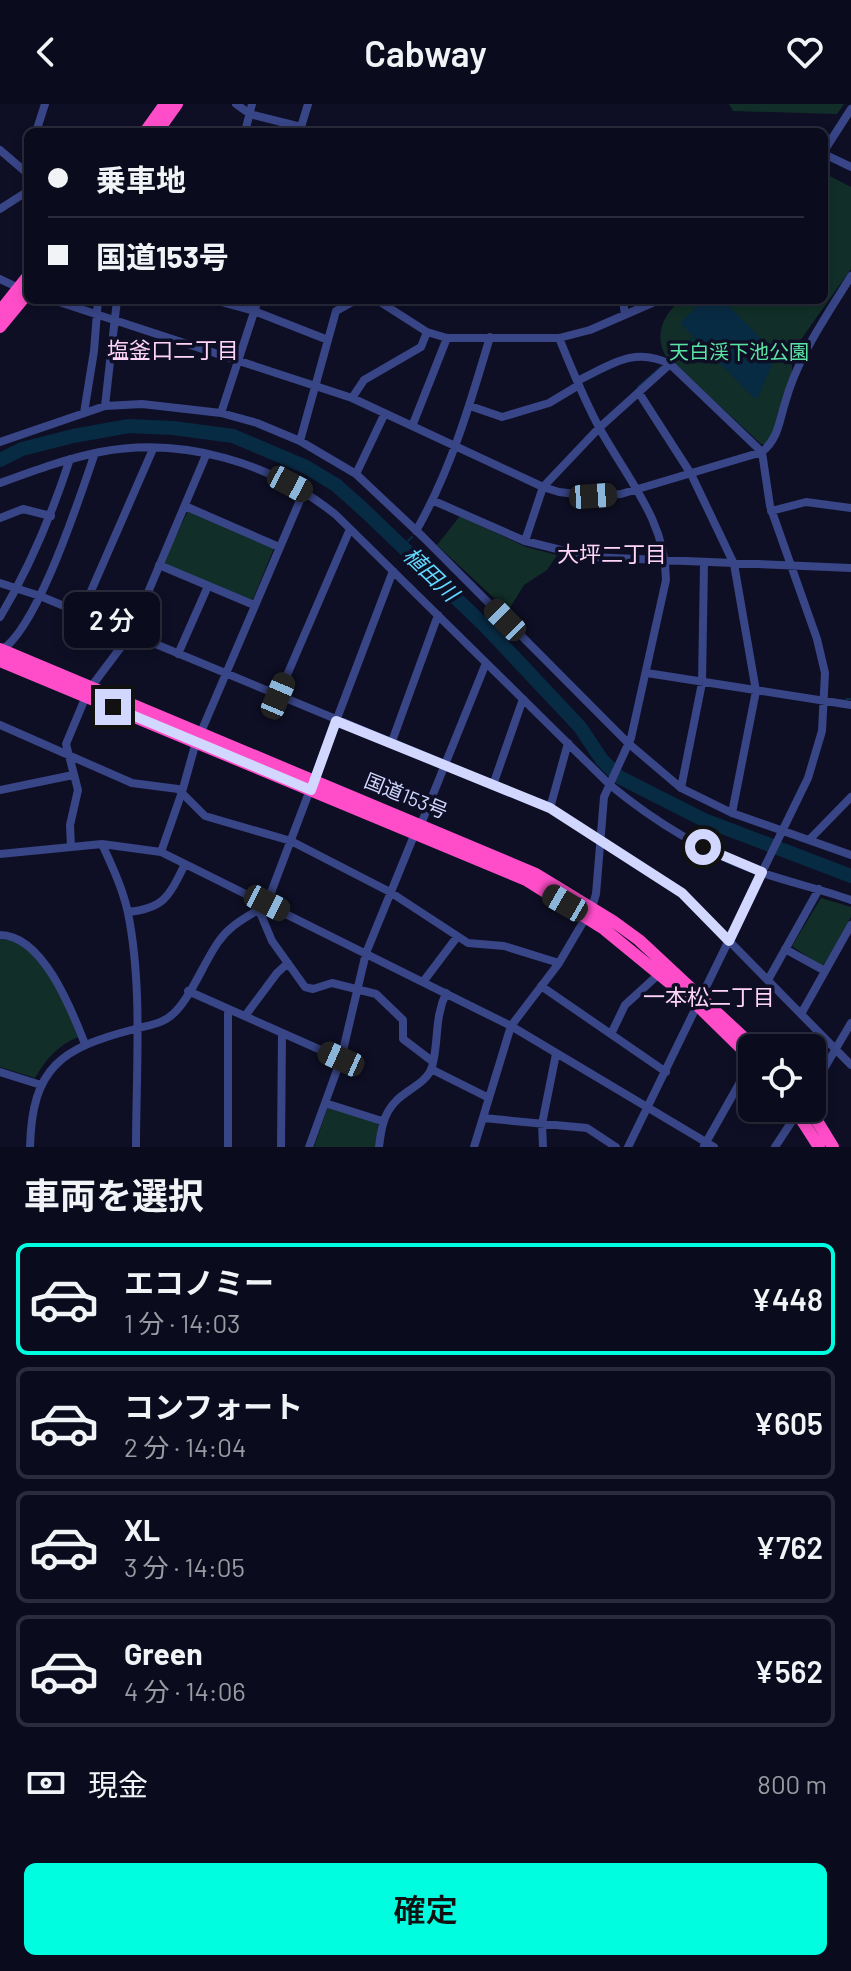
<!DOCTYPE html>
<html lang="ja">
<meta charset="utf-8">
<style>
body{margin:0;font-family:Barlow,"Noto Sans JP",sans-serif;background:#181929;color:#f1f3f6;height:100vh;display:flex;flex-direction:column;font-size:30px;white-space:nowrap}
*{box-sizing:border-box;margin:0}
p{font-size:26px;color:#999ba3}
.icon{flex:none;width:44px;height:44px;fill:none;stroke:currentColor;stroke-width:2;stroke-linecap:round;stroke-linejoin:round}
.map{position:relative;height:1043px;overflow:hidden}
.side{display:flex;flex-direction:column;background:#0a0b1c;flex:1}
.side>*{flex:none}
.guide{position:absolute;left:24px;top:24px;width:804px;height:176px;border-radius:12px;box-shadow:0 4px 12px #0003,0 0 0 2px #2a2b3b;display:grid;align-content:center;height:176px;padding:0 24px;background:#0a0b1c}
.buttons{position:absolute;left:738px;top:930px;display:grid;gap:16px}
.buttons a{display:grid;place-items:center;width:88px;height:88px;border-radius:12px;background:#0a0b1c;box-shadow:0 4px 12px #0003,0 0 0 2px #2a2b3b;font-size:40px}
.end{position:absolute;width:36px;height:36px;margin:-18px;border:10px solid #d2d7ff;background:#111;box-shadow:0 0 0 4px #111}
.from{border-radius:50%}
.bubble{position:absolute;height:56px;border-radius:12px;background:#0a0b1c;box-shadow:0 4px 12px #0003,0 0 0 2px #2a2b3b;font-size:26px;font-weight:600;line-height:56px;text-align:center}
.car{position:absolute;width:24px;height:48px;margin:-24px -12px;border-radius:10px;box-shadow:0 0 6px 2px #0007;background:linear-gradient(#222 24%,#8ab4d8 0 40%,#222 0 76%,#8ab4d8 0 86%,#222 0)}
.guide b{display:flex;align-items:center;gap:28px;height:76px;font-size:30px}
.guide b+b{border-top:2px solid #2a2b3b}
.guide i{width:20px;height:20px;background:#f1f3f6}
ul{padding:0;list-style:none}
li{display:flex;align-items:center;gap:24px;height:112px;margin:0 16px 12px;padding:0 8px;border:4px solid #2a2b3b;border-radius:12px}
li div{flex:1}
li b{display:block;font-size:30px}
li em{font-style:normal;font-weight:600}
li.on{border-color:#00fde0}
li>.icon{width:72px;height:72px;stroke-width:1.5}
h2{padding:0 24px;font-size:36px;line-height:96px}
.pay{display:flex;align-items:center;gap:20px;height:88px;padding:0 24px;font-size:30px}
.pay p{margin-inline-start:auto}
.primary-button{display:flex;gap:16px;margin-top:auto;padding:16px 24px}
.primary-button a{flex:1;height:92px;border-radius:12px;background:#00fde0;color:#111;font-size:32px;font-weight:600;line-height:92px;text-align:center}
header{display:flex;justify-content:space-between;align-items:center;height:104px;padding:0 24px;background:#0a0b1c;font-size:36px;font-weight:600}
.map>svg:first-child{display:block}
.green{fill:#112f28}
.water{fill:#082b44}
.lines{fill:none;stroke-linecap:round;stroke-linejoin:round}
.stream{stroke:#082b44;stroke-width:2}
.river{stroke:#082b44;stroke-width:14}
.minor{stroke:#384586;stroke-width:8}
.highway{stroke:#ff4dc9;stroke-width:12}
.route{stroke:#d2d7ff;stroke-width:10}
.labels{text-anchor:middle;stroke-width:7;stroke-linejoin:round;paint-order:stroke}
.park-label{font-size:20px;fill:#5ae3a3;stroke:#0e0f25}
.street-label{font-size:20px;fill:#d2d7ff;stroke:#0e0f25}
.neighbourhood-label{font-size:22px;fill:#ffd4f9;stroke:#0e0f25}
.water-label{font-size:22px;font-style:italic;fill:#60d8ff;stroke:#0e0f25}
</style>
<header><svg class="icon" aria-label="back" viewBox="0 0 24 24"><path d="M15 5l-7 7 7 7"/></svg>Cabway<svg class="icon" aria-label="heart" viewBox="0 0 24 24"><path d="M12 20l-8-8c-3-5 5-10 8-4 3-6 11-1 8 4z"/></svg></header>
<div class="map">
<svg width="851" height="1043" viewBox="0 0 851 1043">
<rect width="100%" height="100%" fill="#0e0f25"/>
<!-- green -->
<path class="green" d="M 729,0 L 844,0 L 837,10 L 733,7 Z
M 824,69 L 851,83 L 851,165 L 792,248 L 792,268 L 772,335 L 768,340 L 761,340 L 665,251 C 654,230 664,208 682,196 L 824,196 Z
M 188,407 L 274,444 L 252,497 L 162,461 Z
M 460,412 L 526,443 L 557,451 L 547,466 L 524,481 L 508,507 L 437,441 Z
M 821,794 L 851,803 L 851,813 L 824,861 L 821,862 L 792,842 Z
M 0,835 C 6,836 13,836 19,838 C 45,850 68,907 78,933 C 57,942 46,955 35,974 L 0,963 Z
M 328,1003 L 378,1019 L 376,1043 L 314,1043 Z"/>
<!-- water -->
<path class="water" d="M 720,197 L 724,197 L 776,250 L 758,294 L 754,294 L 680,219 L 701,199 Z"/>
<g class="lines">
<!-- stream -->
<path class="stream" d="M 690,237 L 693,234
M 670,255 L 678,247
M 638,283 L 661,263
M 402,443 L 412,433
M 846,595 L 851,595"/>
<!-- river -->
<path class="river" d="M 0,356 L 22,345 L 73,332 L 129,322 L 173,324 L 233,332 L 306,363 L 336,381 L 364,406 L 484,521 L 580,623 L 602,656 L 619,673 L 704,716 L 851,772"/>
<!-- minor -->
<path class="minor" d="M 236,0 L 250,10 L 301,23 L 308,0
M 36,28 L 45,0
M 245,28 L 252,0
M 0,46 L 28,70
M 824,47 L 851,5
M 824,50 L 851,63
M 0,105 L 28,87
M 0,175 L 21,185
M 53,196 L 352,294 L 543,383 L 559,388 L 593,392 L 621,390 L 762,348 C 778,335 779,318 785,299 C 798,252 826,213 851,172
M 214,196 L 254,207 L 328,236
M 377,196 L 427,228 L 447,234 L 559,234 L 590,226 L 659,196
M 623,196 L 625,211
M 577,277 C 611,261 633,242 670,260 L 762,348 L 770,402 L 817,535 L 825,569 L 822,627 L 808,674 L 628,1043
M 639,289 L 691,370 L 734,460 L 756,587 L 732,709
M 352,294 L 364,276 L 421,243 L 427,228
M 105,302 L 117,196
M 470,302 L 502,313 L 549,299 L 579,281
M 84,309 L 94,247 L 98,196
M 221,309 L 258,196
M 413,320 L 447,234
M 300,337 L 336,207 L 356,196
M 0,338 L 105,302 L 142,300 L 221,309 L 257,319 L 300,337 L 356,370 L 423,433 L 628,639 L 681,684 L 732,709 L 851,751
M 356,370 L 385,309
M 0,379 C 33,367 65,355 100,348 C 183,332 272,359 336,411 L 610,681 C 655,718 702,747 757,767 C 788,778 820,785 851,796
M 434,397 L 525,437 L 589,453 L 851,464
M 185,402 L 279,443
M 771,407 L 806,398 L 851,404
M 0,414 L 23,405 L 51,412
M 416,427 C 451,366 470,300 490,233
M 525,437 L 543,383 L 599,324 L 670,260
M 159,461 L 254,501
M 0,479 L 40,492 L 550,704 L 682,789 L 851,961
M 81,510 L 153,345
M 0,513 C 30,463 52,410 70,355
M 0,547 C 37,527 80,392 95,349
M 178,550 L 208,482
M 647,569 L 851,601
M 91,583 L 130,531 L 206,351
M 278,592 L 350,425
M 0,621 L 132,679 L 178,685 L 205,712 L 291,737 L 390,788 L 468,839 L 504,842 L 559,859
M 201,628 L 304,387
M 391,640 L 438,511
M 493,681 L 523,595
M 681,684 L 702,579 L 704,460
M 0,686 L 73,671
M 550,704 L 568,639
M 421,720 L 486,559
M 809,736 L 851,693
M 102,740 C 112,762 123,785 128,809 C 143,883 136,968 136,1043
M 71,743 L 70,721 L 78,686 L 66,640 L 86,592
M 161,748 L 182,688 L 196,638
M 0,750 L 102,740 L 161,748 L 511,922 L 714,1043
M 259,806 L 272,837 L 305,883 L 313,885 L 332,879 L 376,890 L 403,916 L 403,935 L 432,957
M 128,808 C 165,804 169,792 185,760
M 0,831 C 43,831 72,907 85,940
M 785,845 L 825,867
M 768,876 L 819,785
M 423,878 L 457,833
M 541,882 L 666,968
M 188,887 L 341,955
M 801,910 L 851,821
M 245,912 L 277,869 L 288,859
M 611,930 L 625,901 L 659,870
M 431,965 L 489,994
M 0,968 L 41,981
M 812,985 L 851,919
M 325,999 L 382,1017
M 483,1014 L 587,1024 L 616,1043
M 704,1042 L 752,957
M 30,1043 C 32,963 61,944 135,925 C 149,921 163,920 174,909 C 190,895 205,856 219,837 C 231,819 250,813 267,799 L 393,467
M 228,1043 L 228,905
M 281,1043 L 282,929
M 309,1043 L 341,955 L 366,849 L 415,729
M 379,1043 C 381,1026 383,1010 396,997 C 406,986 427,979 432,963 C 439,938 434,915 446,889
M 474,1043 L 511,922 L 559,859 L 592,803 L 596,790 L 604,693 L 631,634 L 666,476 C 666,417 627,374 600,325 C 584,296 572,265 559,234
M 543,1043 L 542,1020 L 556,950
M 775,1043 L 798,1008"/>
<!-- highway -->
<path class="highway" d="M 145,28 L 165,0
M 157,28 L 177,0
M 0,207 L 28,172
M 0,223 L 28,189
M 0,545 L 536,770 L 613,817 L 639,836 L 755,944
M 0,557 L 526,776 L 604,825 L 698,902 L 752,955
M 794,1004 L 819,1043
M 809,1004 L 833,1043"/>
</g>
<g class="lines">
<!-- route -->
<path class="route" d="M 113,603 L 311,686 L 336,617 L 550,704 L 682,789 L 729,837 L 762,768 L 703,743"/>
</g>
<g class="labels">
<!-- park labels -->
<g class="park-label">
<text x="739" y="255">天白渓下池公園</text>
</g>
<!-- street labels -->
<g class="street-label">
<text transform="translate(406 692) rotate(22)" y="7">国道153号</text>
</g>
<!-- neighbourhood labels -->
<g class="neighbourhood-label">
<text x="173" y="254">塩釜口二丁目</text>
<text x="612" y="458">大坪二丁目</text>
<text x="709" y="901">一本松二丁目</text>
</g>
<!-- water labels -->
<g class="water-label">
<text transform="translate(431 470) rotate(44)" y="8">植田川</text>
</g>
</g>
</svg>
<div class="buttons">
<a><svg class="icon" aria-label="locate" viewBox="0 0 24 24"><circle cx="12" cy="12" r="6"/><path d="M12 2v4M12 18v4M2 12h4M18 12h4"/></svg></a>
</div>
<i class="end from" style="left:703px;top:743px"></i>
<i class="end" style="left:113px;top:603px"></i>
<div class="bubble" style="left:64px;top:488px;width:96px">2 分</div>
<i class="car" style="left:290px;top:380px;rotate:118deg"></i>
<i class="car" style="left:593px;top:392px;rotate:86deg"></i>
<i class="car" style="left:505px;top:516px;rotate:315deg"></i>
<i class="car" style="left:278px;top:592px;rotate:23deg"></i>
<i class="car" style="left:267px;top:799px;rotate:117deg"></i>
<i class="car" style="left:565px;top:799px;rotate:300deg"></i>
<i class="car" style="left:341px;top:955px;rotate:294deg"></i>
<div class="guide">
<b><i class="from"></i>乗車地</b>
<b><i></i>国道153号</b>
</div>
</div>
<section class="side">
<h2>車両を選択</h2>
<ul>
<li class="on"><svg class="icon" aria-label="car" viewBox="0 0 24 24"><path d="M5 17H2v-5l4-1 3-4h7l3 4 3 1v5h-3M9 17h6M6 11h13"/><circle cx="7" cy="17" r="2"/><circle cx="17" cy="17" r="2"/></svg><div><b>エコノミー</b><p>1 分 · 14:03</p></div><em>¥448</em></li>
<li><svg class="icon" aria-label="car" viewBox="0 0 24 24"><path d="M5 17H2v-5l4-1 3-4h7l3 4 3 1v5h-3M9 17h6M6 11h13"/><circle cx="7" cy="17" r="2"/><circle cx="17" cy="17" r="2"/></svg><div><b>コンフォート</b><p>2 分 · 14:04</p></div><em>¥605</em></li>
<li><svg class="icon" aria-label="car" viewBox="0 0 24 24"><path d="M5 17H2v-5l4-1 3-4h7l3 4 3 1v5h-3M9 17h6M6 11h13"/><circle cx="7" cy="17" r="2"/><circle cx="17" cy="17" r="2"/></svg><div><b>XL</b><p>3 分 · 14:05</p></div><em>¥762</em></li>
<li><svg class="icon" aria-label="car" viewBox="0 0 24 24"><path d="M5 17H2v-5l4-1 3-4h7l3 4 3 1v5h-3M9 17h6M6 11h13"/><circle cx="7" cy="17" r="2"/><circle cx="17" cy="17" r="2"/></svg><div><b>Green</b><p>4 分 · 14:06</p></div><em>¥562</em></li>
</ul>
<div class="pay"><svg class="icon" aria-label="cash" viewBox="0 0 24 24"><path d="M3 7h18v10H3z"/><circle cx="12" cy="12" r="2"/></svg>現金<p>800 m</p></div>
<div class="primary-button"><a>確定</a></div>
</section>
